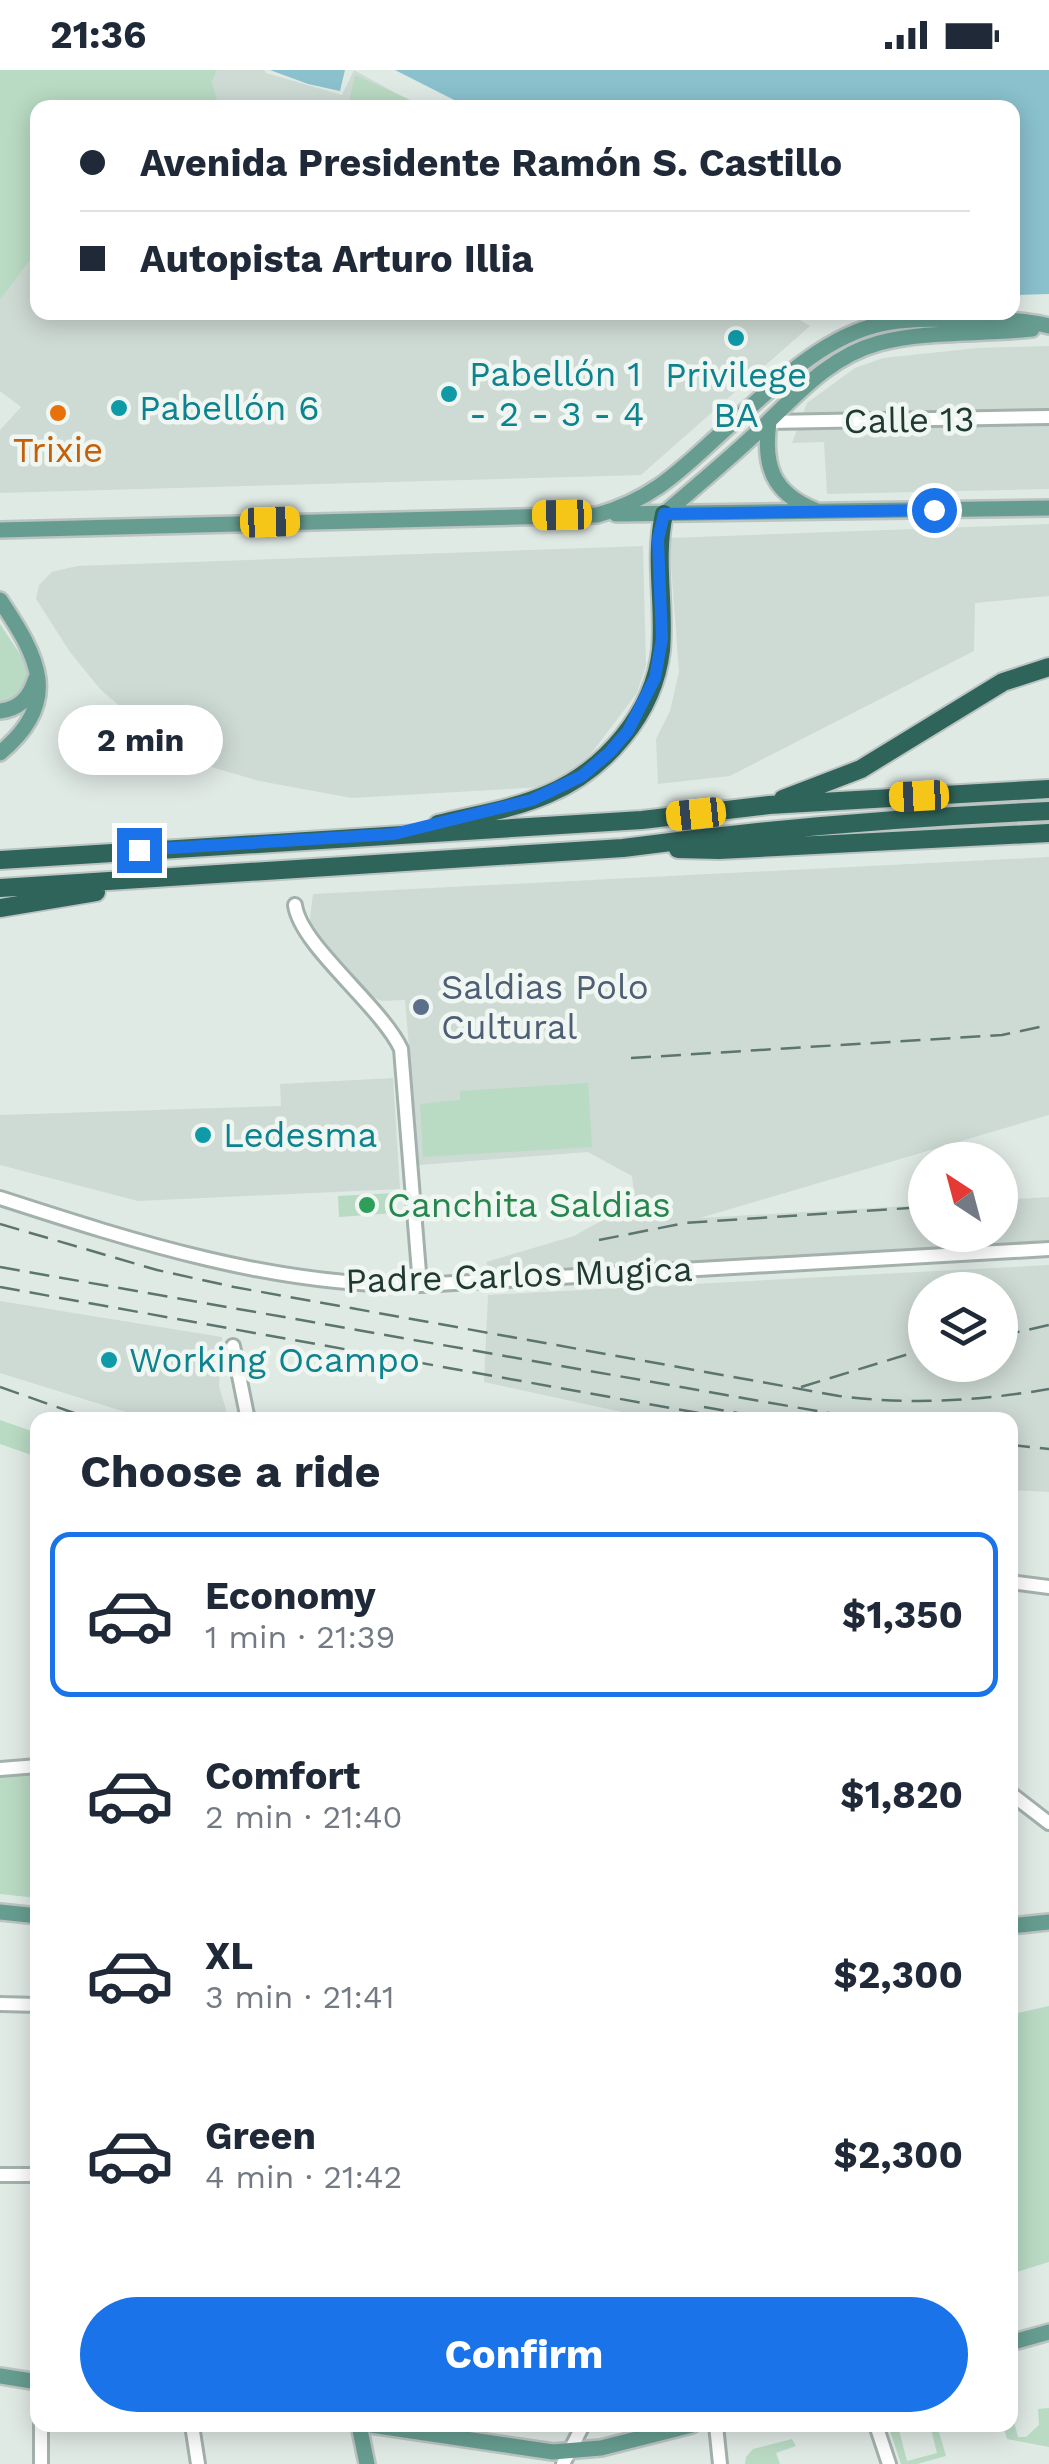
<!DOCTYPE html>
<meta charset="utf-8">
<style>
body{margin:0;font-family:"Work Sans",sans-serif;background:#f6f6f7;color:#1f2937;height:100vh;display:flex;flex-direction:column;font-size:38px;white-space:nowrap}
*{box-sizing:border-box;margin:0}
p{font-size:32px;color:#747a83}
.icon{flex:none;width:55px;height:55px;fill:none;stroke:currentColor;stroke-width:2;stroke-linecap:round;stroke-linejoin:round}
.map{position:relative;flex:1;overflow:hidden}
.side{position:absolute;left:30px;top:1342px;width:988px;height:1020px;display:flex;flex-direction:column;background:#fff;border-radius:20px;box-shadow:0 5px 25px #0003}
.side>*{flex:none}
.top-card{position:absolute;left:30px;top:30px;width:990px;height:220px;border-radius:20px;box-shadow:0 5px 25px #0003;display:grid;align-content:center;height:220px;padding:0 50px;background:#fff}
.needle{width:65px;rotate:324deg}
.tools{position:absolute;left:908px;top:1072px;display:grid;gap:20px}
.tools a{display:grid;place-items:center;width:110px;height:110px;border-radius:50%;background:#fff;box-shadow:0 5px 25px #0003;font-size:50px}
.end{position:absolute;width:45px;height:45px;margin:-22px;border:12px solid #1a73e8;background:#fff;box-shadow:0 0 0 5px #fff}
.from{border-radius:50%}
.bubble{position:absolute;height:70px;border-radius:35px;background:#fff;box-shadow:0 5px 25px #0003;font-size:32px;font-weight:700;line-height:70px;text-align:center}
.car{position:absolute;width:30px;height:60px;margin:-30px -15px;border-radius:12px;box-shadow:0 0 8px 2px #0007;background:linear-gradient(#f5c518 24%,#345 0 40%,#f5c518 0 76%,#345 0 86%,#f5c518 0)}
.top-card b{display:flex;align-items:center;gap:35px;height:95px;font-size:38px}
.top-card b+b{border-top:2px solid #e0e1e3}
.top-card i{width:25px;height:25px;background:#1f2937}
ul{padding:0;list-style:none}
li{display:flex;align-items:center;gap:30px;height:165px;margin:0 20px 15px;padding:0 30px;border:5px solid transparent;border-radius:20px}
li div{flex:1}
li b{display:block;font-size:38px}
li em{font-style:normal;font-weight:700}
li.on{border-color:#1a73e8}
li>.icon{width:90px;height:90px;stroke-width:1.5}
h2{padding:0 50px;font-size:45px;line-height:120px}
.button{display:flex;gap:20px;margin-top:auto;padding:20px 50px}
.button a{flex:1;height:115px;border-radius:60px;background:#1a73e8;color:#fff;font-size:40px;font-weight:700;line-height:115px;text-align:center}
.status{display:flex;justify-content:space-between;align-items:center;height:70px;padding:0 50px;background:#fff;direction:ltr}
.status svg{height:28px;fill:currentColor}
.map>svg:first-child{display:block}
.built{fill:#cedad4;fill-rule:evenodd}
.green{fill:#b9dac3}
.water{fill:#8ac1cd}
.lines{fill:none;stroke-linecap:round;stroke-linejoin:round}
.minor-casing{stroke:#a3b1ac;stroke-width:18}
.major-casing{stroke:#bcc4c2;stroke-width:20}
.highway-casing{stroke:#bcc4c2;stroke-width:22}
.minor{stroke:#fff;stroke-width:12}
.major{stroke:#669d90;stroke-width:15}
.highway{stroke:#2f645a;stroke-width:18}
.rail{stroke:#5c756f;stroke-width:2.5;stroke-dasharray:20 10;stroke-linecap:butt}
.route{stroke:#1a73e8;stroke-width:12}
.culture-dot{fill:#0f9aa8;stroke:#f0f7f3;stroke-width:4}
.food-dot{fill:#e8710a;stroke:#f0f7f3;stroke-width:4}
.service-dot{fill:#5c6f8a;stroke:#f0f7f3;stroke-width:4}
.leisure-dot{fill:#2e9e5b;stroke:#f0f7f3;stroke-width:4}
.labels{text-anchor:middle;stroke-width:9;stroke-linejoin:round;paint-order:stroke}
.culture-label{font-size:35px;fill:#0d838f;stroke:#f0f7f3;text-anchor:start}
.street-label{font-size:35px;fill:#213933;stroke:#f0f7f3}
.food-label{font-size:35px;fill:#c56008;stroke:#f0f7f3}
.service-label{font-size:35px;fill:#4e5e75;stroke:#f0f7f3;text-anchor:start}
.leisure-label{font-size:35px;fill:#27864d;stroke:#f0f7f3;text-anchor:start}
</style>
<div class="status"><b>21:36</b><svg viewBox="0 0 49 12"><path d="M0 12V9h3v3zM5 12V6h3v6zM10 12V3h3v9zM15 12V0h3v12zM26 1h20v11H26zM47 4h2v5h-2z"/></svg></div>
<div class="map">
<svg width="1049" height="2394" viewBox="0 0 1049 2394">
<rect width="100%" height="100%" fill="#e0eae5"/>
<!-- built -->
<path class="built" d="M 217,0 L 264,0 L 266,3 L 342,25 L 354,0 L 421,37 L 234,37 L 218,32 L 212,12 Z
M 37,181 L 38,242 L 786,242 L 810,256 L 641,405 L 0,423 L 0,360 L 21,337 L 0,321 L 0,230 Z
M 1049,276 L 1049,419 L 827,424 L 824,372 L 792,373 L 807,333 L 855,298 L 883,288 L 978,278 Z
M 1049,454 L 1049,526 L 975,533 L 974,581 L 730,706 L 658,714 L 656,669 L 670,641 L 679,602 L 669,468 Z
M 643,476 L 646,595 L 637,623 L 590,685 L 566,705 L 543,717 L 352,728 L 259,711 L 208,696 L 154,666 L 100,619 L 70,582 L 36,529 L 39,515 L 52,502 L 77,496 Z
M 1049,787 L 1049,1045 L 700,1148 L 925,1135 L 925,1165 L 1000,1165 L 1000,1130 L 1049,1127 L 1049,1170 L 492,1206 L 486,1192 L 574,1166 L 635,1132 L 632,1106 L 588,1082 L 419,1095 L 405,930 L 382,931 L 372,927 L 309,856 L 313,824 Z
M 393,1008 L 400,1119 L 138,1131 L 0,1095 L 0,1045 L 281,1036 L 280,1014 Z
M 1049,1195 L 1049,1422 L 1010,1420 L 1010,1350 L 659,1350 L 484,1312 L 488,1225 ZM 925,1220 L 1000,1220 L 1000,1295 L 925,1295 Z
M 0,1231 L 222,1267 L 219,1316 L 229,1350 L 171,1350 L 122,1341 L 0,1303 Z"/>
<!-- green -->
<path class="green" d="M 0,0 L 217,0 L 212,12 L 218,32 L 234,37 L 38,38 L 37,181 L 0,230 Z
M 355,5 L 426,37 L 348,37 Z
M 0,554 L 30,599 L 31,607 L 22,628 L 0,636 Z
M 588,1013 L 592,1077 L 423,1087 L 420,1034 L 460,1030 L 460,1021 Z
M 395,1123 L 396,1143 L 339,1147 L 338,1126 Z
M 0,1350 L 37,1363 L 37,1387 L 0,1374 Z
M 37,1702 L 37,1828 L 0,1824 L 0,1705 Z
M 1049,1936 L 1049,2192 L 1010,2204 L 1010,1945 Z
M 1049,2338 L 1049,2377 L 1007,2369 L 1003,2355 L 1010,2355 L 1010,2349 L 1013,2348 L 1018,2367 L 1026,2367 L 1039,2355 L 1038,2339 Z
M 888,2355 L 916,2355 L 899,2360 L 907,2391 L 937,2383 L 930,2355 L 937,2355 L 946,2386 L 917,2394 L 901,2394 Z
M 792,2369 L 796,2376 L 776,2383 L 780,2394 L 745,2394 L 746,2387 L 753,2379 Z"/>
<!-- water -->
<path class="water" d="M 270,0 L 345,0 L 340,21 L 308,14 Z
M 395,0 L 1049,0 L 1049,224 L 1013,225 L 1012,38 L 468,37 Z"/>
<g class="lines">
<!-- minor casing -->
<g class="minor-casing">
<path id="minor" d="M 769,352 L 1049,347
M 295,835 C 300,875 381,936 401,979 L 420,1215
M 0,1128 C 136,1172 275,1217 420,1215 L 1049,1179
M 233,1276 L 248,1350
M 1010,1512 L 1049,1517
M 0,1699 L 38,1696
M 1010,1723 L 1049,1753
M 0,1934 L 38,1935
M 0,2105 L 38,2105
M 41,2355 L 41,2394
M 192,2355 L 198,2394
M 716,2355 L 720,2394
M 876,2355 L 889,2394
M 563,2394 L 583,2355"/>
</g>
<!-- major casing -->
<g class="major-casing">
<path id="major" d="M 769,352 C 763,395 772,423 815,440
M 616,444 L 1049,438
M 664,444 C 693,419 723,394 751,368 C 791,332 824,288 879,273 C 928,260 981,265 1032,259
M 0,460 L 597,445 C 657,428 683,397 729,356 C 773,317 822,267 881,254 C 908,248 937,249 965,249 C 994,250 1021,249 1049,256
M 0,530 C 38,587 63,631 0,683
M 0,641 C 19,639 30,627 35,610
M 0,1842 L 38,1846
M 1010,1856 L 1049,1852
M 1010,2273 L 1049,2262
M 0,2306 L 38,2312
M 359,2355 L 367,2394
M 371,2355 L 553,2382 L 601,2378 L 692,2355"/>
</g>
<!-- highway casing -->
<g class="highway-casing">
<path id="highway" d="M 783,729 L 861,699 L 1003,612 L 1049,597
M 438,754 C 474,745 514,739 548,724 C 605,700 654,643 661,580 C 665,534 654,489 664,444
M 678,779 L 719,780 L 1049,763
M 0,790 L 642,750 L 769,735 L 1049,719
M 0,818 L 623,778 C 764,759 906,747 1049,741
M 0,838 L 96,822"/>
</g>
<!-- minor -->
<use href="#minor" class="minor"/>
<!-- major -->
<use href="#major" class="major"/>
<!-- highway -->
<use href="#highway" class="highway"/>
<!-- rail -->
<path class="rail" d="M 631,988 L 1002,965 L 1049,955
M 0,1154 L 157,1200 L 234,1217 L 839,1326 C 910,1335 979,1331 1049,1319
M 599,1170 L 685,1153 L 925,1137
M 0,1197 L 868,1350
M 0,1217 L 715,1346
M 1000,1266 L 1049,1255
M 0,1317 L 94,1350
M 801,1317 L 925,1279
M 704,1337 L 776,1350
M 1010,1375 L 1049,1379"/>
</g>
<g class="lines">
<!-- route -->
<path class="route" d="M 139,780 L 394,764 L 532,730 L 582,706 L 610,682 L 628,661 L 655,608 L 662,569 L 658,470 L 664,444 L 934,440"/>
</g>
<!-- markers -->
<g class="culture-dot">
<circle cx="736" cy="268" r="10"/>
<circle cx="449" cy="324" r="10"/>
<circle cx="119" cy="338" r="10"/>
<circle cx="203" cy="1065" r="10"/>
<circle cx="109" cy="1290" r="10"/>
</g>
<circle class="food-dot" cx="58" cy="343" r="10"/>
<circle class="service-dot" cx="421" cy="937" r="10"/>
<circle class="leisure-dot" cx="367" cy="1135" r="10"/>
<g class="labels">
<!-- culture labels -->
<g class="culture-label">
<text x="469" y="316">Pabellón 1<tspan x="469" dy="40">- 2 - 3 - 4</tspan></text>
<text x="736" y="317" text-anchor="middle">Privilege<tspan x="736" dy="40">BA</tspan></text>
<text x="139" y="350">Pabellón 6</text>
<text x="223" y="1077">Ledesma</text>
<text x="129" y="1302">Working Ocampo</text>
</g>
<!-- street labels -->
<g class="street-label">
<text transform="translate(909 350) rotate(-1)" y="12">Calle 13</text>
<text transform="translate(519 1205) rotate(-2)" y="12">Padre Carlos Mugica</text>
</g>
<!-- food labels -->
<g class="food-label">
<text x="58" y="392">Trixie</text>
</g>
<!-- service labels -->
<g class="service-label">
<text x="441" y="929">Saldias Polo<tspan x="441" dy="40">Cultural</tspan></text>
</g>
<!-- leisure labels -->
<g class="leisure-label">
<text x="387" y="1147">Canchita Saldias</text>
</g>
</g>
</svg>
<div class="tools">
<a><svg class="needle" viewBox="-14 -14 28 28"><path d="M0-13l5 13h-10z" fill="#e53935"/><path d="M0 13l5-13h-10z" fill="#747a83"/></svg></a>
<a><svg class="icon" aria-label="layers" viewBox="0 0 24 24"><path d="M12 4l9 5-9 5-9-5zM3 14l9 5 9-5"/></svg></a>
</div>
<i class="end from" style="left:934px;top:440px"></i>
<i class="end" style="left:139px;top:780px"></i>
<div class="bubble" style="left:58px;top:635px;width:165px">2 min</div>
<i class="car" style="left:562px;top:445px;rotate:269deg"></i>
<i class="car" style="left:270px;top:452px;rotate:88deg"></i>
<i class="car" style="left:919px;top:726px;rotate:267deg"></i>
<i class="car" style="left:696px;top:744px;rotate:264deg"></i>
<div class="top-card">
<b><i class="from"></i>Avenida Presidente Ramón S. Castillo</b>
<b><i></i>Autopista Arturo Illia</b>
</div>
<section class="side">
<h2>Choose a ride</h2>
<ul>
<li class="on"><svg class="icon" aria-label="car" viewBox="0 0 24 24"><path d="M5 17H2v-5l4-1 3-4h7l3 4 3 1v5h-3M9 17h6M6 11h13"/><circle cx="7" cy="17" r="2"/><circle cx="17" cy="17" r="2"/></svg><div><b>Economy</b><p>1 min · 21:39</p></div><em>$1,350</em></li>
<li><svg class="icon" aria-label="car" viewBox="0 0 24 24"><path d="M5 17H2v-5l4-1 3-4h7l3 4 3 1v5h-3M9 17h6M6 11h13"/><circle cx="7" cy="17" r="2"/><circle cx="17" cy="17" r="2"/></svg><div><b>Comfort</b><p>2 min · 21:40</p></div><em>$1,820</em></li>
<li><svg class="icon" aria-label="car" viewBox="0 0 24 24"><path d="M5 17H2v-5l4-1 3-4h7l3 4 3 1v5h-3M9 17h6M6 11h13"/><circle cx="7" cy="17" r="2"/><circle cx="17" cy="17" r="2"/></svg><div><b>XL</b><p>3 min · 21:41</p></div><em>$2,300</em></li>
<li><svg class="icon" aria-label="car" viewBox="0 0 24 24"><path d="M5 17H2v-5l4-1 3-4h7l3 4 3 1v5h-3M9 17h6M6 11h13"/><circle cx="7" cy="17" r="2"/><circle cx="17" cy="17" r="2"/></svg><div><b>Green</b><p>4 min · 21:42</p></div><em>$2,300</em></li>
</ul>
<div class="button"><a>Confirm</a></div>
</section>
</div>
